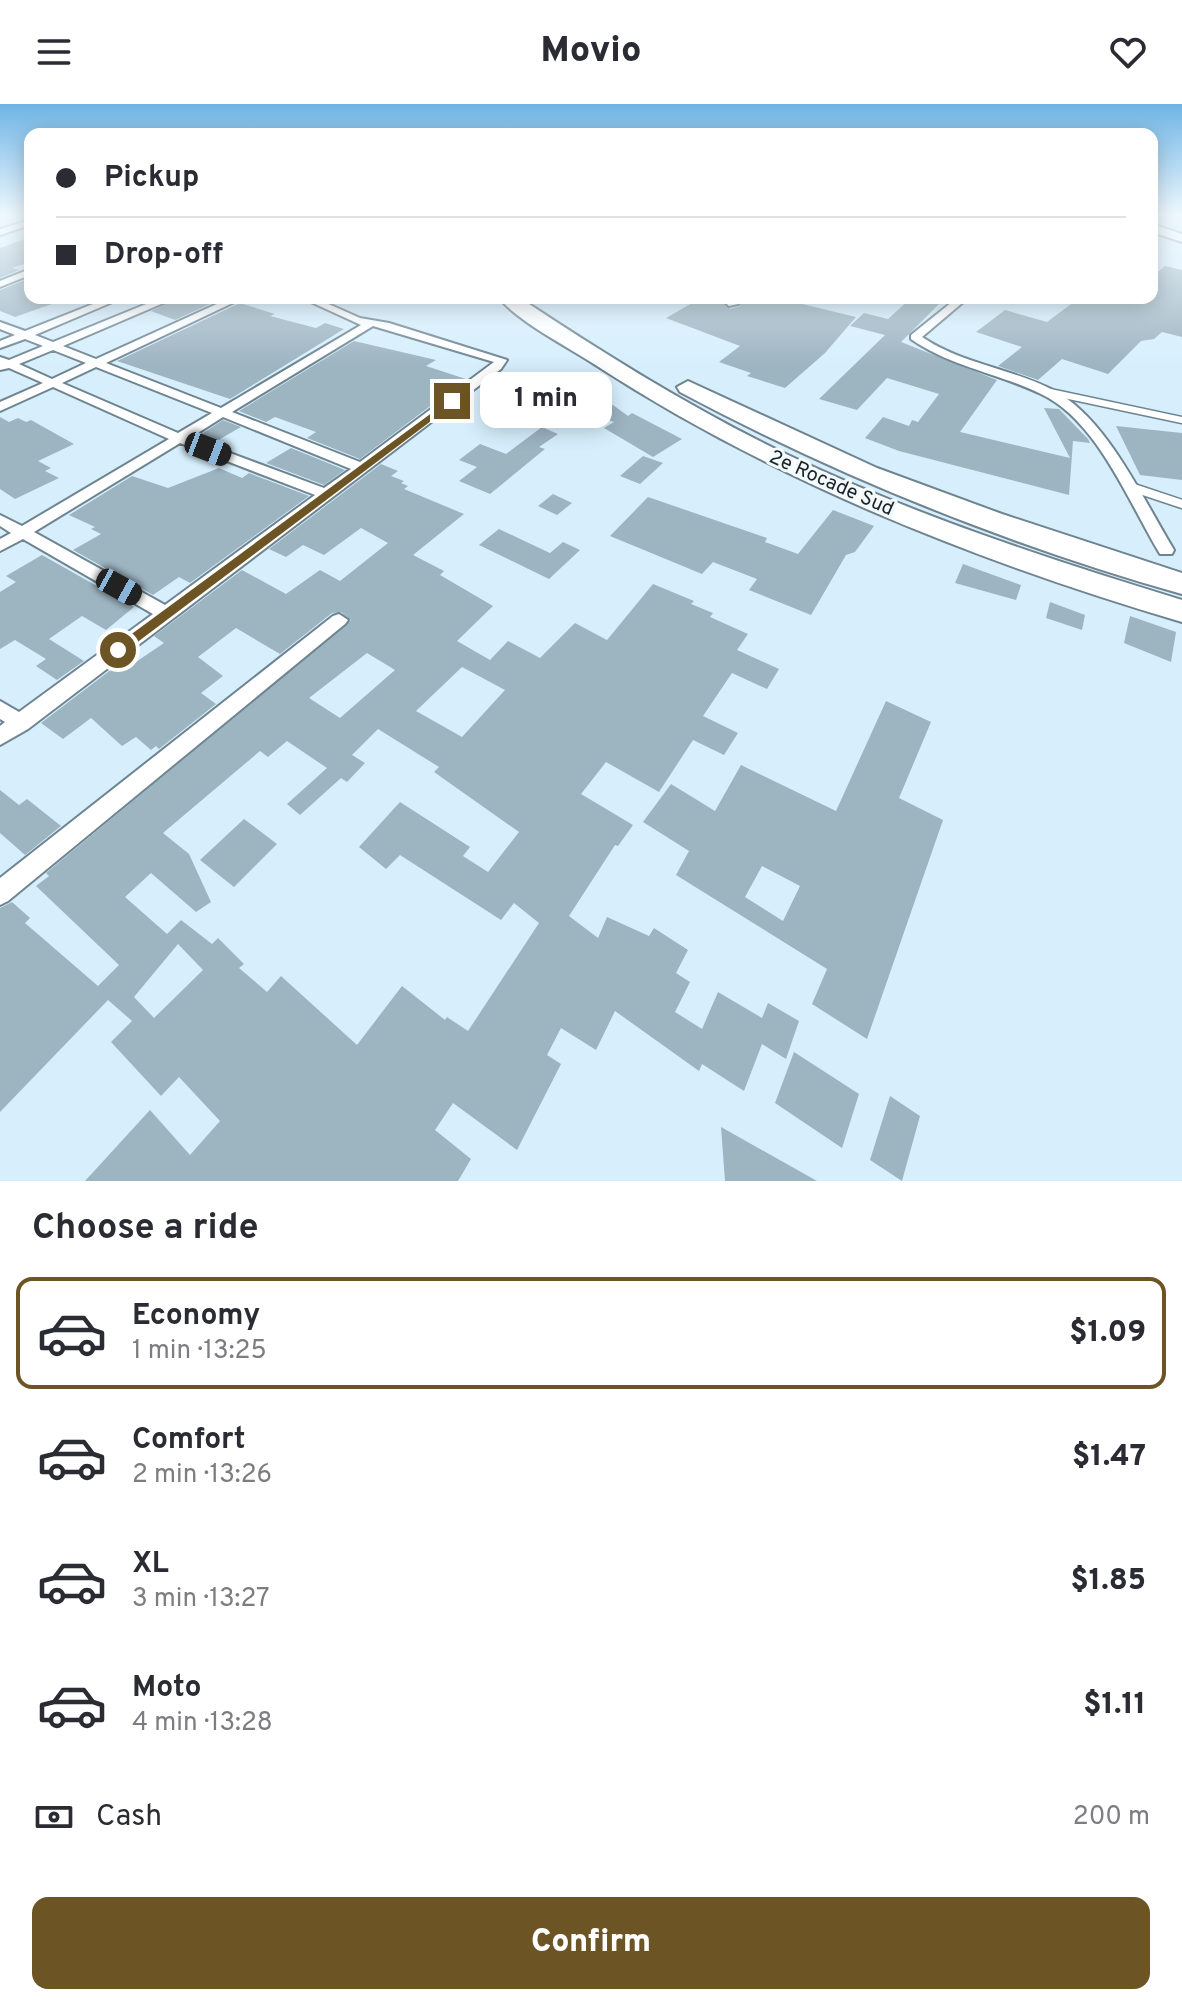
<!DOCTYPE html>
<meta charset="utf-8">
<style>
body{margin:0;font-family:Overpass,sans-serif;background:#f2f2f3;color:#2b2b33;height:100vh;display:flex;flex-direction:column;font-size:30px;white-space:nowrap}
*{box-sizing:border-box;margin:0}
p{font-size:26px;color:#7c7c81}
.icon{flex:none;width:44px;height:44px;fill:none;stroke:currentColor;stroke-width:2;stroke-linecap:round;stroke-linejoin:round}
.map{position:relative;height:1077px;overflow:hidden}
.details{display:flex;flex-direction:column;background:#fff;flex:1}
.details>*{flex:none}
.top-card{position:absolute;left:24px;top:24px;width:1134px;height:176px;border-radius:16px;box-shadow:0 4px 20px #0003;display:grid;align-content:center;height:176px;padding:0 32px;background:#fff}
.end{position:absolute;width:36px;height:36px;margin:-18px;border:10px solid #6c5424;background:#fff;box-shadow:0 0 0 4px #fff}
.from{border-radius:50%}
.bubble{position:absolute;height:56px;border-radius:16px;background:#fff;box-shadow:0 4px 20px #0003;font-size:26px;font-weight:800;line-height:56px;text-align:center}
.car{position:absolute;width:24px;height:48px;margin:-24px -12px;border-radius:10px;box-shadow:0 0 6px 2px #0007;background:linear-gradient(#222 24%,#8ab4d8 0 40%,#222 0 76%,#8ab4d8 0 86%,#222 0)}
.top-card b{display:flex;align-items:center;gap:28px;height:76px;font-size:30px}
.top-card b+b{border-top:2px solid #e1e1e2}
.top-card i{width:20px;height:20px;background:#2b2b33}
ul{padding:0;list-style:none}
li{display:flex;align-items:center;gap:24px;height:112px;margin:0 16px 12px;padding:0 16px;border:4px solid transparent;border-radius:16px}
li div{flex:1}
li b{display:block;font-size:30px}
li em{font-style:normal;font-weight:800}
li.active{border-color:#6c5424}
li>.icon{width:72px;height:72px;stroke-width:1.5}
h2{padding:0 32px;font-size:36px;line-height:96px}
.pay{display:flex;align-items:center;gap:20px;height:88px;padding:0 32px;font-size:30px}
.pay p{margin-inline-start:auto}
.primary-button{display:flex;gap:16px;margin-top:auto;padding:16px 32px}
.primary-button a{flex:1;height:92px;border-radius:16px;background:#6c5424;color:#fff;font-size:32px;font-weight:800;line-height:92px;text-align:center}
header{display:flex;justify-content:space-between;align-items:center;height:104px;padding:0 32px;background:#fff;font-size:36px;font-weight:800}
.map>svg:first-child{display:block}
.building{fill:#9db4c1;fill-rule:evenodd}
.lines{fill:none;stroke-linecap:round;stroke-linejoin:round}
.service-far1-casing{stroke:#6e8490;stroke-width:9}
.service-casing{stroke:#6e8490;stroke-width:11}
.minor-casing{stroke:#6e8490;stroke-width:4}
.secondary-casing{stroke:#6e8490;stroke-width:4}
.motorway-casing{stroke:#6e8490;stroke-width:4}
.service-far1{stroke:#fff;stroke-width:6}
.service{stroke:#fff;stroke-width:8}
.minor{fill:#fff;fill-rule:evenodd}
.secondary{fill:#fff;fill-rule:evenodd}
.motorway{fill:#fff;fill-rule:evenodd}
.route{fill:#6c5424}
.labels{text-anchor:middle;stroke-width:6;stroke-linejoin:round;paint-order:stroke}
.far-street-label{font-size:20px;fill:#1a2327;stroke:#f4f9fc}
</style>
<header><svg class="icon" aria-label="menu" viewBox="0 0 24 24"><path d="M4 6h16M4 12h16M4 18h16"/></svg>Movio<svg class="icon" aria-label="heart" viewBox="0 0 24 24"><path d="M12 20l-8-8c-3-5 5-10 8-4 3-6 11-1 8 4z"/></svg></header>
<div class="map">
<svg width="1182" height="1077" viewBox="0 0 1182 1077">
<rect width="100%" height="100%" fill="#d7effd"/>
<!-- building -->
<path class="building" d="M 30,133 L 30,158 L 12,164 L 19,166 L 0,174 L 0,144 Z
M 1165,162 L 1182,166 L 1182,233 L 1162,228 L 1154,235 L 1141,237 L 1108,270 L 1062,255 L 1038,276 L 998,262 L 1022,243 L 976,228 L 1005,206 L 1047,218 L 1079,194 L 1152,194 L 1152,173 Z
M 30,174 L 30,194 L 63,196 L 15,213 L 0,207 L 0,186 Z
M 178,194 L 223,194 L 175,216 L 151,207 Z
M 701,194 L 718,194 L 730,205 L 740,202 L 736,194 L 806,194 L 798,199 L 856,213 L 825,249 L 785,284 L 747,272 L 751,269 L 719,258 L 740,242 L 666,214 Z
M 911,194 L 945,194 L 901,238 L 997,276 L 960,328 L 1070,354 L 1044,304 L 1059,305 L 1088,335 L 1090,339 L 1073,337 L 1069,391 L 899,347 L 865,334 L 883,313 L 909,322 L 912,316 L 918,318 L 939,290 L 887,274 L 857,306 L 819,295 L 885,231 L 850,222 L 864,209 L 888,215 Z
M 240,199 L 275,210 L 270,212 L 316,224 L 325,219 L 344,225 L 230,295 L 117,257 Z
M 354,237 L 436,256 L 426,262 L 466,275 L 360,355 L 307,334 L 316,328 L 275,313 L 266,318 L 239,307 Z
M 613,301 L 628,312 L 632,309 L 682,335 L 653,353 L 604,324 L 614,318 L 595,311 Z
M 0,313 L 9,318 L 18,314 L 26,318 L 31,316 L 74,340 L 38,357 L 51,364 L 45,367 L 59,374 L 15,395 L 0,385 Z
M 223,316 L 241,323 L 213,339 L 197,333 Z
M 1116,322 L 1182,329 L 1182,376 L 1140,371 Z
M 542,323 L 558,330 L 539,343 L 545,345 L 490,390 L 459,377 L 477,363 L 459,356 L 480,340 L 506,350 Z
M 291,344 L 345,366 L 324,381 L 266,359 Z
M 643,352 L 663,359 L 640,380 L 620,372 Z
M 381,360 L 398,367 L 391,372 L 404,377 L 401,379 L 408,382 L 404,385 L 464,410 L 413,451 L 444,467 L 440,471 L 493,502 L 457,537 L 490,556 L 508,537 L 540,554 L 575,519 L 607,536 L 653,480 L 694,497 L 691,500 L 713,509 L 710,513 L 748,530 L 737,546 L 779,565 L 767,585 L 732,569 L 703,612 L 738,629 L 724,651 L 693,636 L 659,688 L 606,658 L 581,690 L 633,721 L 618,742 L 615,741 L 569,812 L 598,834 L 607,813 L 649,832 L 654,824 L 688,846 L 676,869 L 690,878 L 675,908 L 702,925 L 718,888 L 762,914 L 768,899 L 799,917 L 786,955 L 762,940 L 744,987 L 702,960 L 699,967 L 615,907 L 596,946 L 561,924 L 547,951 L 561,960 L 517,1046 L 453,999 L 435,1026 L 471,1055 L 458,1077 L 85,1077 L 150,1006 L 190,1051 L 220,1017 L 179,973 L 161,992 L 111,938 L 132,917 L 108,896 L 0,1008 L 0,804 L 12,798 L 30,814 L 25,819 L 98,882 L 119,861 L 36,782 L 49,772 L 46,769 L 351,516 L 341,508 L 332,509 L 280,550 L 236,524 L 198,553 L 223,572 L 201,589 L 216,600 L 159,645 L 156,642 L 151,646 L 136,633 L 122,642 L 91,614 L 63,635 L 41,619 L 121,558 L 130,562 L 164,539 L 154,532 L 242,466 L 286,490 L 320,466 L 340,477 L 388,439 L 361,424 L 324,451 L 303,441 L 286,453 L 269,445 ZM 367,549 L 395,566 L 340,614 L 309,594 ZM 462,563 L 505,586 L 462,633 L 416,607 ZM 378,625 L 439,663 L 434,668 L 519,728 L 488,768 L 463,752 L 470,743 L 400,698 L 359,743 L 386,765 L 400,751 L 501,816 L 514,799 L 539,819 L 468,927 L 447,913 L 445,916 L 402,882 L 357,941 L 281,872 L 267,888 L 239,864 L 244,860 L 218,834 L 212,840 L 181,816 L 167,830 L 125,793 L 151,769 L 196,808 L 211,798 L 189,750 L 163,729 L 260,647 L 268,653 L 287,637 L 327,664 L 287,700 L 300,711 L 341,674 L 347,678 L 365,659 L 352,651 ZM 178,840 L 203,866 L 154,914 L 134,893 Z
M 219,364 L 242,374 L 249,369 L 309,392 L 190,479 L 179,473 L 153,491 L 73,446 L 101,430 L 91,425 L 95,423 L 69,411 L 132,372 L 168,384 Z
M 553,390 L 572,399 L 557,411 L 538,402 Z
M 648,393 L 767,434 L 765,438 L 798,450 L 833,406 L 874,422 L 855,448 L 846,451 L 811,511 L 749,486 L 757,475 L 713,458 L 702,470 L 610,432 Z
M 499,425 L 550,449 L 563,438 L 580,446 L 549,475 L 479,441 Z
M 42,451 L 134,503 L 106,526 L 82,512 L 49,535 L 84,557 L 57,576 L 36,562 L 46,555 L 15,536 L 0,545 L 0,488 L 16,478 L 6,472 Z
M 963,460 L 1021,481 L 1016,496 L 955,479 Z
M 1050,498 L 1085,511 L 1082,526 L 1046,514 Z
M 1130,512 L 1176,528 L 1171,558 L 1124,539 Z
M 886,597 L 931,618 L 899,694 L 943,716 L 867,935 L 812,900 L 827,865 L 676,771 L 689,747 L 643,718 L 671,680 L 715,707 L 741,661 L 836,707 ZM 762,762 L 800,782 L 783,817 L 745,793 Z
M 0,686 L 19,701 L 27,695 L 61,722 L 25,751 L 0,729 Z
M 244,715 L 277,740 L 234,783 L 200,756 Z
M 794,948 L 859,990 L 842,1044 L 775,999 Z
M 890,992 L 920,1012 L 902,1077 L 870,1056 Z
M 721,1023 L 817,1077 L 725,1077 Z"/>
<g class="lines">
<!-- service-far1 casing -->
<g class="service-far1-casing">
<path id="service-far1" d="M 1050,288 L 1182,316"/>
</g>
<!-- service casing -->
<g class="service-casing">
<path id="service" d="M 1131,383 L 1182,400"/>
</g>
<!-- minor casing -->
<g class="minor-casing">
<path id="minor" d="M 30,116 L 30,121 L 0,131 L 0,125 Z
M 30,165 L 30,171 L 0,183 L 0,177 Z
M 108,194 L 122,194 L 35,231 L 53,238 L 161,194 L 175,194 L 63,242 L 96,255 L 230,194 L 243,194 L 106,259 L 221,304 L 361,221 L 302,194 L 315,194 L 360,214 L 389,219 L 507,256 L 501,265 L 28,625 L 0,641 L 0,622 L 5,618 L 0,615 L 0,597 L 19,608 L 153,510 L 23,435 L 0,447 L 0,435 L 11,429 L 0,422 L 0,411 L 22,422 L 169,335 L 53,283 L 0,307 L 0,298 L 43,279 L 9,264 L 0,266 L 0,253 L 9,256 L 43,242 L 25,235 L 0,244 L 0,237 L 15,231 L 0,225 L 0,218 L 25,227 ZM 373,222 L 494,258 L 360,358 L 232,308 ZM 53,246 L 86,259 L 52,275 L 19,260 ZM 96,263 L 212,309 L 178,329 L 62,279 ZM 223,313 L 351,365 L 324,384 L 190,334 ZM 180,339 L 315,391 L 165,501 L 34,428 Z
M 721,194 L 732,194 L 738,200 L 729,202 Z
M 957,194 L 968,194 L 922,233 C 962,260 1010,264 1053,286 C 1106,313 1143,395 1174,446 L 1172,450 L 1160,450 C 1129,399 1097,316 1041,290 C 998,269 951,263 911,235 L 911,231 Z
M 339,510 L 348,516 L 345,520 L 8,797 L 0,801 L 0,774 L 333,512 Z"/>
</g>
<!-- secondary casing -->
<g class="secondary-casing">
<path id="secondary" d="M 1152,120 L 1182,130 L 1182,138 L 1152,128 Z"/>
</g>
<!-- motorway casing -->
<g class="motorway-casing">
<path id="motorway" d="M 499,194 L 520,194 C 606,251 694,306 788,351 C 914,411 1048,455 1182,496 L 1182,518 C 976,457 774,377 594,260 C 566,242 519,218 499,194 Z
M 688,277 L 877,364 L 1002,410 L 1182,469 L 1182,490 C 1009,441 838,372 680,288 L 677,283 Z"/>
</g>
<!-- service-far1 -->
<use href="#service-far1" class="service-far1"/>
<!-- service -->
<use href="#service" class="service"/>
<!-- minor -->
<use href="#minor" class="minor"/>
<!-- secondary -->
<use href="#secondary" class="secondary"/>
<!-- motorway -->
<use href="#motorway" class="motorway"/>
</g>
<!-- sky -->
<linearGradient id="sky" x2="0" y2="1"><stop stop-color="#6fb4e5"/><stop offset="0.42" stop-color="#edf8fe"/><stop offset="1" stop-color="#edf8fe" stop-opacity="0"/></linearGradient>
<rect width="1182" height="262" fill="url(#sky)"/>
<!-- route -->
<path class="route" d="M 452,294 L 455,299 L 123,549 L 114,549 L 114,543 Z"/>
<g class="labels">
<!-- far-street labels -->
<g class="far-street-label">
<text transform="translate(832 378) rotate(24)" y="7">2e Rocade Sud</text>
</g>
</g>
</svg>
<i class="end from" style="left:118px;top:546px"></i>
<i class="end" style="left:452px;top:297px"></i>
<div class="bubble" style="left:480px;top:268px;width:132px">1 min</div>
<i class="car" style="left:208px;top:345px;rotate:111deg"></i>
<i class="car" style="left:119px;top:483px;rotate:119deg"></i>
<div class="top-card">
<b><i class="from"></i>Pickup</b>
<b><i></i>Drop-off</b>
</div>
</div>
<section class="details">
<h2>Choose a ride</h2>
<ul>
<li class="active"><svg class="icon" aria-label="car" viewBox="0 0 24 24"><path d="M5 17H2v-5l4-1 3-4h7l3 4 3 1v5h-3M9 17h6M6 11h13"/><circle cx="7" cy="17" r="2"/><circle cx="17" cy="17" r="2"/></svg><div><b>Economy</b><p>1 min · 13:25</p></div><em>$1.09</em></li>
<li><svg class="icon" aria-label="car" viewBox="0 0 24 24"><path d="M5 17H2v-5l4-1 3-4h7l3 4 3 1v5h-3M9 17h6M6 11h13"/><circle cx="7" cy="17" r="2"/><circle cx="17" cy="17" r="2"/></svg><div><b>Comfort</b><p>2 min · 13:26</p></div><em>$1.47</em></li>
<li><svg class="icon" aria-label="car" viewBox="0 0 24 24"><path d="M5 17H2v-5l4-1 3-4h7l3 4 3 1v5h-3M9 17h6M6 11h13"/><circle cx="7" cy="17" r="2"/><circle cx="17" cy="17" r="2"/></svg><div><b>XL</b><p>3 min · 13:27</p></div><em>$1.85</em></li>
<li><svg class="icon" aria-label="car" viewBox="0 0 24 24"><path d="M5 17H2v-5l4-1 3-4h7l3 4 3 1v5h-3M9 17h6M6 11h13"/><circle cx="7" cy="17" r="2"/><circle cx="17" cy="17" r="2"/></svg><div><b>Moto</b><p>4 min · 13:28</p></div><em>$1.11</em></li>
</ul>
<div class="pay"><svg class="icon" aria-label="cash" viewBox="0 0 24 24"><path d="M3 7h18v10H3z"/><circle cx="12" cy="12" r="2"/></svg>Cash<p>200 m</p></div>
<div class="primary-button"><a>Confirm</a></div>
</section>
